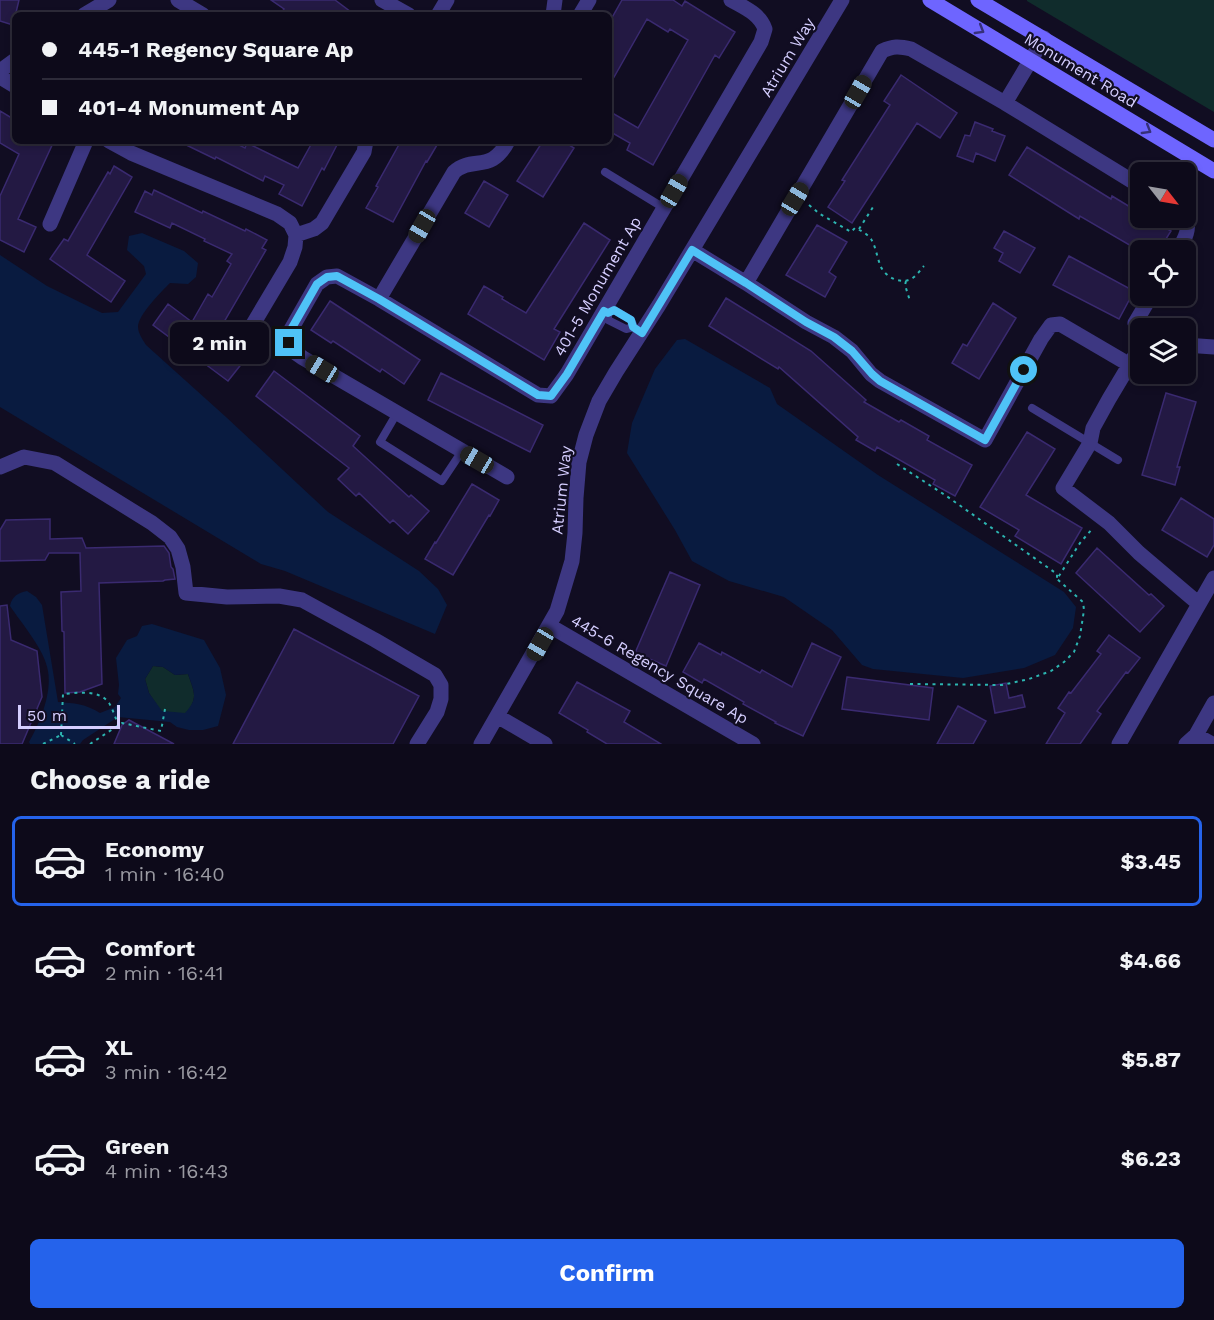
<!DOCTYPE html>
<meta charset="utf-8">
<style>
body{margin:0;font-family:"Work Sans",sans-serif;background:#161323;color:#f1f3f6;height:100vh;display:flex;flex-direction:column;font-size:22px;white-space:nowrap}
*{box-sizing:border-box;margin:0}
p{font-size:20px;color:#9a9aa2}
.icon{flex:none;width:33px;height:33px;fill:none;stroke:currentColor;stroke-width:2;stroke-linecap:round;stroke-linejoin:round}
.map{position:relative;height:744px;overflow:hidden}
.details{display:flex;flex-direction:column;background:#0d0a1a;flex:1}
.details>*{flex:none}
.top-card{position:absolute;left:12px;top:12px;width:600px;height:132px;border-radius:9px;box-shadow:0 3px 9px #0003,0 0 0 2px #2d2b39;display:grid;align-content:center;height:132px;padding:0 30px;background:#0d0a1a}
.needle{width:39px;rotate:121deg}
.controls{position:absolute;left:1130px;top:162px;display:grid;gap:12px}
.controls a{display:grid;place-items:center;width:66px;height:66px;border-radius:9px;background:#0d0a1a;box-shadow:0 3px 9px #0003,0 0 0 2px #2d2b39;font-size:30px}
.scale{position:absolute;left:18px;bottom:15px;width:102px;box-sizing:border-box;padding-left:6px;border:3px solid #d5ceff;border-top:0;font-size:16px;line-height:21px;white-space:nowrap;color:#d5ceff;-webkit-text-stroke:4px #110d22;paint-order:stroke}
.end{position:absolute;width:27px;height:27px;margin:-14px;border:8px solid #4fc3f7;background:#111;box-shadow:0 0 0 3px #111}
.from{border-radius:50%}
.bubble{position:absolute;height:42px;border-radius:9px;background:#0d0a1a;box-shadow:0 3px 9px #0003,0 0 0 2px #2d2b39;font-size:20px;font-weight:700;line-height:42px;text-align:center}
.car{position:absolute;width:18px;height:36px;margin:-18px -9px;border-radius:8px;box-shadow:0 0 4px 2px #0007;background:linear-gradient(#222 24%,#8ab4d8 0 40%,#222 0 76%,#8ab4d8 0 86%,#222 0)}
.top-card b{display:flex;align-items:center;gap:21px;height:57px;font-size:22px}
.top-card b+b{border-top:2px solid #2d2b39}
.top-card i{width:15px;height:15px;background:#f1f3f6}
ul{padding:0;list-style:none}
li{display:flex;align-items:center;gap:18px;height:90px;margin:0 12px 9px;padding:0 18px;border:3px solid transparent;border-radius:9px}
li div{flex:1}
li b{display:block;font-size:22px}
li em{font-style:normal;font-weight:700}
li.current{border-color:#2563eb}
li>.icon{width:54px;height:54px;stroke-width:1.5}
h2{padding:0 30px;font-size:27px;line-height:72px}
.cta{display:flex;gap:12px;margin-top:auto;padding:12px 30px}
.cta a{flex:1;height:69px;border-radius:9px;background:#2563eb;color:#fff;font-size:24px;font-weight:700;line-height:69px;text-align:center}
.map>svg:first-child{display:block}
.green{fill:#102c2c}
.water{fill:#091b40;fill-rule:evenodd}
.building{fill:#231943;stroke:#3a2a70;stroke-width:1.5}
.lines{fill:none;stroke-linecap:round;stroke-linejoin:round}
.path{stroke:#2cb5b1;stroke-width:2;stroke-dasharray:3 4.5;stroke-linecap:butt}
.service{stroke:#3d3782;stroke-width:8}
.minor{stroke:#3d3782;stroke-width:15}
.secondary{stroke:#6e65ff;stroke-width:15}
.oneway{stroke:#36307a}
.route{stroke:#4fc3f7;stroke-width:8}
.labels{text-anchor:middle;stroke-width:4.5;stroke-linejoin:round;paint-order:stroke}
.street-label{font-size:16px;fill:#d5ceff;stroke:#110d22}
</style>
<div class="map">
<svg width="1214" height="744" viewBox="0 0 1214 744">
<rect width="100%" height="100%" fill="#110d22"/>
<!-- green -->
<path class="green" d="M 1027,0 L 1214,0 L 1214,112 L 1027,1 Z
M 153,666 L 163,667 L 175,675 L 188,674 C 194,692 199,698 185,714 L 161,711 L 149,693 L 145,679 Z"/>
<!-- water -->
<path class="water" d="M 142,233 L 184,251 L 198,263 L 196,277 L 188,284 L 170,283 C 161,292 138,315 138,327 C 138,333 143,340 146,345 L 226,417 L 328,512 L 419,571 L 438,589 L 447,605 L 435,634 L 285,571 L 261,564 L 0,407 L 0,255 L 47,286 L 102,313 L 118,312 L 146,274 L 144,266 L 127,250 L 129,236 Z
M 685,339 L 770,388 L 777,404 L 878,475 L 1064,592 L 1076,607 L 1073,628 L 1055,655 L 1024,668 L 963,678 L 873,669 L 862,665 L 832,630 L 784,597 L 729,581 L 692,561 L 675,530 L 627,453 L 632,423 L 655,369 L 677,340 Z
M 27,591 L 36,597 L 42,605 L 58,702 C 74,703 86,704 100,713 L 115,707 L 121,698 L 118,694 L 119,685 L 116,658 L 127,640 L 137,636 L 142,626 L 152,624 L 204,640 L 220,668 L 226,695 L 218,726 L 203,730 L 189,730 L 177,727 L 170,722 L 118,717 L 83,740 L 80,744 L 30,744 L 29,742 C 40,723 52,693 48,671 C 45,650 22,624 10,606 C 12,596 18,593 27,591 ZM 153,666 L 163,667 L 175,675 L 188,674 C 194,692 199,698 185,713 L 162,711 L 149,693 L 145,679 Z"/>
<!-- building -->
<path class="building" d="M 0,0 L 19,0 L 13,25 L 0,21 Z
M 271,0 L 335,0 L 355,15 L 280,15 L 284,9 Z
M 622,0 L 673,0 L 682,6 L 685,1 L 735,32 L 719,58 L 715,55 L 653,165 L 627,150 L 630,143 L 609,131 L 609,111 L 638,128 L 688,40 L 670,29 L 668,32 L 647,19 L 609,86 L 609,23 Z
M 901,75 L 957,113 L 940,138 L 917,123 L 852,223 L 828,207 L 845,181 L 842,180 L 890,105 L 884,101 Z
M 0,111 L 15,120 L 15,141 L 54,141 L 18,219 L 36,227 L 24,252 L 0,240 L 0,196 L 19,154 L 0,143 Z
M 975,122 L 993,129 L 992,131 L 1005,136 L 995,161 L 976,153 L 973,162 L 957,156 L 965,135 L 970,136 Z
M 178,141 L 231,141 L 245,148 L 247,143 L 298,168 L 313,141 L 339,141 L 324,170 L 322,168 L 302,206 L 279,194 L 284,185 L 265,176 L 263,181 L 216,157 L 215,159 Z
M 401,141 L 429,141 L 437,145 L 427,162 L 426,161 L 393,222 L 366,208 L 378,187 L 376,186 Z
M 543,141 L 563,141 L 574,148 L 543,197 L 517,181 Z
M 1027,147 L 1111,199 L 1112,196 L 1140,213 L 1140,218 L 1148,218 L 1171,231 L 1159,250 L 1138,250 L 1080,216 L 1079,219 L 1009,175 Z
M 114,166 L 132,177 L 87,255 L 125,281 L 111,302 L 50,259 L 64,239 L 68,241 L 108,172 L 110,174 Z
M 484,181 L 508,195 L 489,227 L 465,213 Z
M 154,190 L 202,213 L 203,211 L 245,231 L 246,229 L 267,240 L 262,248 L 266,250 L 214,339 L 243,362 L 228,381 L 153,325 L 168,304 L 192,322 L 208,294 L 212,297 L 231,264 L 227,261 L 232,254 L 204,241 L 205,239 L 172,223 L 170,228 L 135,212 L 145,191 L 152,195 Z
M 584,223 L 610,240 L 554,329 L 560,332 L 544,360 L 468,314 L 484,286 L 503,297 L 502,299 L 526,313 Z
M 817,225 L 847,242 L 829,272 L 836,277 L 825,297 L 786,275 Z
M 1004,231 L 1035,248 L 1020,273 L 999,261 L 1003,253 L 994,248 Z
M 1069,256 L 1134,291 L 1119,319 L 1053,285 Z
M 726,298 L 811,351 L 866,400 L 864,402 L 899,422 L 901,420 L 929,436 L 927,440 L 972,465 L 955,496 L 933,484 L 935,480 L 877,447 L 875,451 L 856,440 L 858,437 L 779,367 L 778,369 L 709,326 Z
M 330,301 L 420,360 L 404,384 L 382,369 L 380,372 L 333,341 L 331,343 L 311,330 Z
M 993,303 L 1016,318 L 979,379 L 952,363 L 963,344 L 967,346 Z
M 274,371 L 360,436 L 353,446 L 409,497 L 411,495 L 429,511 L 408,534 L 393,520 L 390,523 L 359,493 L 356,496 L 338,479 L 349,468 L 256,396 Z
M 441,373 L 543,425 L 530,452 L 428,400 Z
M 1166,393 L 1196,402 L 1177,467 L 1180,467 L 1175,485 L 1142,475 Z
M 1027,432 L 1055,449 L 1026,495 L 1082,528 L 1061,564 L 1015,536 L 1019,530 L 980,507 Z
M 472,484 L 499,500 L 490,516 L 489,515 L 453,575 L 425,559 L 435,542 L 436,543 Z
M 1181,498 L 1214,519 L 1214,545 L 1207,557 L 1162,530 Z
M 50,519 L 50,539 L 82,538 L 86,548 L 164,546 L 169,553 L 171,567 L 173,569 L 175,579 L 165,580 L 163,581 L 99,583 L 102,684 L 80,692 L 65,693 L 64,632 L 62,631 L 61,592 L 81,591 L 80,553 L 49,553 L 45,560 L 0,561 L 0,530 L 6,520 Z
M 1097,548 L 1149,595 L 1151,594 L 1164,606 L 1140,632 L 1076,573 Z
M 670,572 L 700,585 L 666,666 L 635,653 Z
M 7,605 L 11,640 L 37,651 L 42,697 L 22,744 L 0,744 L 0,606 Z
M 294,629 L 419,696 L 393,744 L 233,744 Z
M 1109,635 L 1140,658 L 1128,673 L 1126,672 L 1097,711 L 1101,714 L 1080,744 L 1046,744 L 1065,713 L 1058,708 L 1069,692 L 1071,693 L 1101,654 L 1097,651 Z
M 699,643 L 721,655 L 722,652 L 760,673 L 762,670 L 792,687 L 812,643 L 841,657 L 803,736 L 775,723 L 776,722 L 743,704 L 744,702 L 704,679 L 702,683 L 683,672 Z
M 847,677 L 933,688 L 929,720 L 842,709 Z
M 577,682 L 630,711 L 624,722 L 661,744 L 607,744 L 587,732 L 588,730 L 559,713 Z
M 1006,683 L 1009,698 L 1022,695 L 1025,707 L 995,713 L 990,686 Z
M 958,706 L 986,721 L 973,744 L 937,744 Z
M 129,720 L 174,744 L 114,744 L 122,725 Z"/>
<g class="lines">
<!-- path -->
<path class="path" d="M 809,205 L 820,214 L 851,232 L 855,228 C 861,230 867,234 871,239 C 876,247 877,258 881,267 C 886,278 903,286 914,277 C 918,274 921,269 924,266
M 859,229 L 875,204
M 906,281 L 905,285 L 910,301
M 897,464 L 945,495 L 1057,574 L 1057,579
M 910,684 L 1002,685 L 1029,679 L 1051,671 L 1064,662 L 1074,652 L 1080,636 L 1084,610 L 1083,602 L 1057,579 L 1080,543 L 1092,529
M 61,735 L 63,694 C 77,693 99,689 109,703 C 113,709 115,718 119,725
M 61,735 L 75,744
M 43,744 L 61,735
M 90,744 L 122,723 L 161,731 L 165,709"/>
<!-- service -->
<path class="service" d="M 605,172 L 664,208
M 606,312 L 608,313 L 614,310 L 631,320 L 634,327 L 642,333
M 608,313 L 608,320 L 626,329 L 634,327
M 1032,408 L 1118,460
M 397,413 L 380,442 L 442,481 L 462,451"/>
<!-- minor -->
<path class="minor" d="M 178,0 L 203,15
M 382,0 L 409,15
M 84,15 L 109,0
M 438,15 L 447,0
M 553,15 L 555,0
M 580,15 L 589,0
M 0,71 L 15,60
M 0,77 L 15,86
M 1005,103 L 1044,38
M 109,141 L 131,153 L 277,214 L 290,223 L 296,235
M 50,224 L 86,141
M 296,235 L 314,229 L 322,223 L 364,152 L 366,141
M 692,250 L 746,283 L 806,322 L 834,337 L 852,351 L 871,374 L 880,381 L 985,440 L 1041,339 L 1051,325 L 1060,324 L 1130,365
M 1178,250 C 1185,239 1191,228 1185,216
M 746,283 L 882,51 C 893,46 899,46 911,49 L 1005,103 L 1140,186
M 379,299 L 454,172 C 473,155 491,174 508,141
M 1144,328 L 1135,323 L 1151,296
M 1185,345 L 1214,347
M 240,346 L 290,262 L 295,247 L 296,235
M 1140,347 L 1109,399 L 1093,428 L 1090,443 L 1063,488 L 1109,523 L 1139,553 L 1199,604
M 0,467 L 24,457 L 55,463 L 152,523 L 170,537 L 178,549 L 183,567 L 186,593 L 227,597 L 279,596 L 302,600 L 375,640 L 435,675 L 441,685 L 441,699 L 437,712 L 417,744
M 507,477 L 303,358 L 293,351 L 289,343 L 289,333 L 317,284 L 327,277 L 337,276 L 379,299 L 538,395 L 551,396 L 567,374 L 761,42 L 765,29 C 760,14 745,8 731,0
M 550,626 L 753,744
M 497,716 L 545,744
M 1196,735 L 1212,744
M 481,744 L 557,611 L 572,561 L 575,533 L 576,498 L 579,462 L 586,435 L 599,401 L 616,372 L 659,305 L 842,0
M 1119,744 L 1214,578
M 1186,744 L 1196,735 L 1214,703"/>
<!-- secondary -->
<path class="secondary" d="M 930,0 L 1214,171
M 978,0 L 1214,140"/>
</g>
<!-- one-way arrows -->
<defs><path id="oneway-chevron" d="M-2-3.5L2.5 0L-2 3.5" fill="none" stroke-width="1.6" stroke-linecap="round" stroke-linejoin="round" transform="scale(1.5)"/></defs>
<g class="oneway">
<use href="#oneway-chevron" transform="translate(980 30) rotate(31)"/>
<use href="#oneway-chevron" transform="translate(1147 130) rotate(31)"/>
</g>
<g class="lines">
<!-- route -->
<path class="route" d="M 289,343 L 289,333 L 317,284 L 327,277 L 337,276 L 379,299 L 538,395 L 551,396 L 567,374 L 604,311 L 608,313 L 614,310 L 631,320 L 633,327 L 642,333 L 692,250 L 746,283 L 806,322 L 834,337 L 852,351 L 872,374 L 880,381 L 985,440 L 1024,370"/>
</g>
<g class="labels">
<!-- street labels -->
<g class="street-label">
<text transform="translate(787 57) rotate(-59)" y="6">Atrium Way</text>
<text transform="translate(1081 70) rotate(31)" y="6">Monument Road</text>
<text transform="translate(597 286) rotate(-60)" y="6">401-5 Monument Ap</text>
<text transform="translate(561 490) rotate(-84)" y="6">Atrium Way</text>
<text transform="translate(660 669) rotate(30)" y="6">445-6 Regency Square Ap</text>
</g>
</g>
</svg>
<div class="controls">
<a><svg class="needle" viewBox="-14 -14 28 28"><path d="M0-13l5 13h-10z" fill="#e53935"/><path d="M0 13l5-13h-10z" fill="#9a9aa2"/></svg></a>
<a><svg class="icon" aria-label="locate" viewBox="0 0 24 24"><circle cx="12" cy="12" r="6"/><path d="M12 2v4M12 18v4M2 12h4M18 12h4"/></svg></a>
<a><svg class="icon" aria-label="layers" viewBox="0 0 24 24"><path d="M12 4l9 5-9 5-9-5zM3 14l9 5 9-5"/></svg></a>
</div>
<div class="scale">50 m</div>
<i class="end from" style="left:1024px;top:370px"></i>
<i class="end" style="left:289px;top:343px"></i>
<div class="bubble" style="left:170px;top:322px;width:99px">2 min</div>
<i class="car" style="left:858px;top:92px;rotate:30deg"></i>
<i class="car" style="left:674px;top:191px;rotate:30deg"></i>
<i class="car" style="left:795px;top:199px;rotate:31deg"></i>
<i class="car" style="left:422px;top:226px;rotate:210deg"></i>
<i class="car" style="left:322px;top:369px;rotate:301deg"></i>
<i class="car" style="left:477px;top:460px;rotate:300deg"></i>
<i class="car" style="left:540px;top:644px;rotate:210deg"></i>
<div class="top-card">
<b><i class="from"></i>445-1 Regency Square Ap</b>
<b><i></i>401-4 Monument Ap</b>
</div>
</div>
<section class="details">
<h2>Choose a ride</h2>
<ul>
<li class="current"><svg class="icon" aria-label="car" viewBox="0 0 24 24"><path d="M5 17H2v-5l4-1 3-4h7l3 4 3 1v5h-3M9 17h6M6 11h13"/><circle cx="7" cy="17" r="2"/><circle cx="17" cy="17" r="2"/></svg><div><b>Economy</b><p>1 min · 16:40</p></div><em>$3.45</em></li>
<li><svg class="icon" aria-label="car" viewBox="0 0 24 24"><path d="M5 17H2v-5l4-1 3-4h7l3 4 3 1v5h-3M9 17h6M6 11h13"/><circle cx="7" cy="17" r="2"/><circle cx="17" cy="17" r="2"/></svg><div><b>Comfort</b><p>2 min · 16:41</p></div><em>$4.66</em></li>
<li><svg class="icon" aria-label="car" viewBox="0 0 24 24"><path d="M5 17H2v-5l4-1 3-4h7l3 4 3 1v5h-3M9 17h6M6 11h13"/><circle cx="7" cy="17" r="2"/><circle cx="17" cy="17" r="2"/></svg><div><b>XL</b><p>3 min · 16:42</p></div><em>$5.87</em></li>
<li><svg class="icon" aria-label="car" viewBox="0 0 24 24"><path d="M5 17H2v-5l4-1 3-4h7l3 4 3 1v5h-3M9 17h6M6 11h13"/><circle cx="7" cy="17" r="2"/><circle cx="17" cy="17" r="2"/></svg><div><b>Green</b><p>4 min · 16:43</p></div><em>$6.23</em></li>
</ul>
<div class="cta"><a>Confirm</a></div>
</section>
